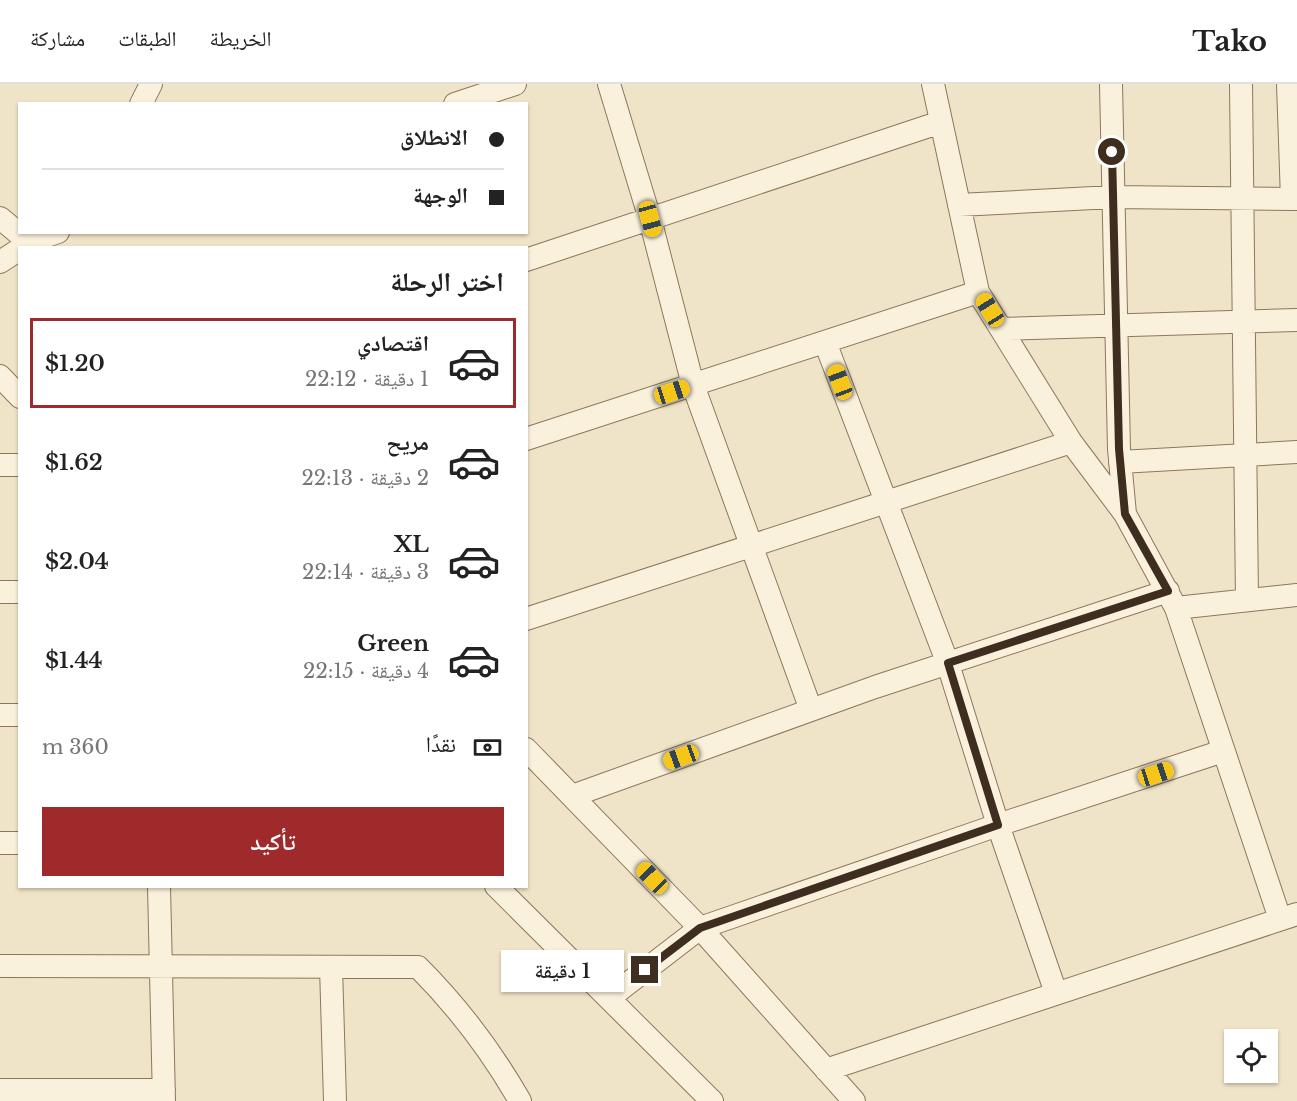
<!DOCTYPE html>
<html lang="ar">
<meta charset="utf-8">
<style>
body{margin:0;font-family:"Libre Baskerville","Noto Naskh Arabic",serif;background:#f6f6f6;color:#222;direction:rtl;height:100vh;display:flex;flex-direction:column;font-size:22px;white-space:nowrap}
*{box-sizing:border-box;margin:0}
p{font-size:20px;color:#767676}
.icon{flex:none;width:33px;height:33px;fill:none;stroke:currentColor;stroke-width:2;stroke-linecap:round;stroke-linejoin:round}
.map{position:relative;flex:1;overflow:hidden;direction:ltr}
.details{position:absolute;left:18px;top:162px;width:510px;height:642px;display:flex;flex-direction:column;background:#fff;border-radius:0px;box-shadow:0 2px 4px #0004;direction:rtl}
.details>*{flex:none}
.top-card{position:absolute;left:18px;top:18px;width:510px;height:132px;border-radius:0px;box-shadow:0 2px 4px #0004;direction:rtl;display:grid;align-content:center;height:132px;padding:0 24px;background:#fff}
.fabs{position:absolute;left:1224px;top:945px;display:grid;gap:12px}
.fabs a{display:grid;place-items:center;width:54px;height:54px;border-radius:0px;background:#fff;box-shadow:0 2px 4px #0004;font-size:30px}
.end{position:absolute;width:27px;height:27px;margin:-14px;border:8px solid #3d2e20;background:#fff;box-shadow:0 0 0 3px #fff}
.from{border-radius:50%}
.bubble{position:absolute;height:42px;border-radius:0px;background:#fff;box-shadow:0 2px 4px #0004;font-size:20px;font-weight:600;line-height:42px;text-align:center;direction:rtl}
.car{position:absolute;width:18px;height:36px;margin:-18px -9px;border-radius:8px;box-shadow:0 0 4px 2px #0007;background:linear-gradient(#f5c518 24%,#345 0 40%,#f5c518 0 76%,#345 0 86%,#f5c518 0)}
.top-card b{display:flex;align-items:center;gap:21px;height:57px;font-size:22px}
.top-card b+b{border-top:2px solid #e0e0e0}
.top-card i{width:15px;height:15px;background:#222}
ul{padding:0;list-style:none}
li{display:flex;align-items:center;gap:18px;height:90px;margin:0 12px 9px;padding:0 12px;border:3px solid transparent;border-radius:0px}
li div{flex:1}
li b{display:block;font-size:22px}
li em{font-style:normal;font-weight:600}
li.on{border-color:#9e2a2b}
li>.icon{width:54px;height:54px;stroke-width:1.5}
h2{padding:0 24px;font-size:27px;line-height:72px}
.pay{display:flex;align-items:center;gap:15px;height:66px;padding:0 24px;font-size:22px}
.pay p{margin-inline-start:auto}
.primary-button{display:flex;gap:12px;margin-top:auto;padding:12px 24px}
.primary-button a{flex:1;height:69px;border-radius:0px;background:#9e2a2b;color:#fff;font-size:24px;font-weight:600;line-height:69px;text-align:center}
header{display:flex;align-items:center;gap:36px;box-sizing:border-box;height:84px;padding:0 30px;background:#fff;border-bottom:2px solid #e0e0e0}
header strong{font-size:28px}
nav{display:flex;gap:33px;margin-inline-start:auto;font-size:21px}
.map>svg:first-child{display:block}
.lines{fill:none;stroke-linecap:round;stroke-linejoin:round}
.street-casing{stroke:#8d765c;stroke-width:24}
.street{stroke:#faf1dc;stroke-width:22}
.route{stroke:#3d2e20;stroke-width:8}
</style>
<header>
<strong>Tako</strong>
<nav><a>الخريطة</a><a>الطبقات</a><a>مشاركة</a></nav>
</header>
<div class="map">
<svg width="1297" height="1017" viewBox="0 0 1297 1017">
<rect width="100%" height="100%" fill="#f0e4c8"/>
<g class="lines">
<!-- street casing -->
<g class="street-casing">
<path id="street" d="M 609,0 L 650,135 L 693,301 L 811,626
M 933,0 L 978,208 L 1071,358 L 1125,430 L 1176,524 L 1280,835
M 1111,0 L 1119,365 L 1125,430
M 1241,0 L 1247,516
M 1288,0 L 1292,115
M 141,20 L 151,0
M 455,20 L 515,0
M 959,121 L 1113,113 L 1297,115
M 0,134 L 36,164
M 21,164 L 29,158 L 58,148
M 526,176 L 941,38
M 0,178 L 20,165
M 1001,245 L 1297,236
M 825,258 L 948,580 L 998,741 L 1056,909
M 0,292 L 20,313
M 526,355 L 978,208
M 1120,378 L 1297,368
M 0,381 L 20,381
M 0,508 L 20,508
M 1176,524 L 1297,511
M 526,535 L 1071,358
M 0,631 L 20,631
M 526,665 L 700,844 L 854,1017
M 572,712 L 875,603 L 1168,507
M 0,759 L 20,759
M 159,802 L 164,1017
M 496,802 L 712,1017
M 0,882 L 418,883 C 458,923 492,968 520,1017
M 331,883 L 335,1017
M 609,914 L 700,844 L 998,741 L 1223,667
M 826,986 L 1297,830
M 0,1006 L 164,1006"/>
</g>
<!-- street -->
<use href="#street" class="street"/>
</g>
<g class="lines">
<!-- route -->
<path class="route" d="M 645,886 L 700,844 L 998,741 L 948,579 L 1168,507 L 1125,430 L 1119,365 L 1112,68"/>
</g>
</svg>
<div class="fabs">
<a><svg class="icon" aria-label="locate" viewBox="0 0 24 24"><circle cx="12" cy="12" r="6"/><path d="M12 2v4M12 18v4M2 12h4M18 12h4"/></svg></a>
</div>
<i class="end from" style="left:1112px;top:68px"></i>
<i class="end" style="left:645px;top:886px"></i>
<div class="bubble" style="left:501px;top:866px;width:123px">1 دقيقة</div>
<i class="car" style="left:650px;top:135px;rotate:165deg"></i>
<i class="car" style="left:990px;top:226px;rotate:328deg"></i>
<i class="car" style="left:840px;top:298px;rotate:339deg"></i>
<i class="car" style="left:672px;top:308px;rotate:72deg"></i>
<i class="car" style="left:681px;top:673px;rotate:250deg"></i>
<i class="car" style="left:1156px;top:690px;rotate:72deg"></i>
<i class="car" style="left:652px;top:794px;rotate:316deg"></i>
<div class="top-card">
<b><i class="from"></i>الانطلاق</b>
<b><i></i>الوجهة</b>
</div>
<section class="details">
<h2>اختر الرحلة</h2>
<ul>
<li class="on"><svg class="icon" aria-label="car" viewBox="0 0 24 24"><path d="M5 17H2v-5l4-1 3-4h7l3 4 3 1v5h-3M9 17h6M6 11h13"/><circle cx="7" cy="17" r="2"/><circle cx="17" cy="17" r="2"/></svg><div><b>اقتصادي</b><p>1 دقيقة · 22:12</p></div><em>$1.20</em></li>
<li><svg class="icon" aria-label="car" viewBox="0 0 24 24"><path d="M5 17H2v-5l4-1 3-4h7l3 4 3 1v5h-3M9 17h6M6 11h13"/><circle cx="7" cy="17" r="2"/><circle cx="17" cy="17" r="2"/></svg><div><b>مريح</b><p>2 دقيقة · 22:13</p></div><em>$1.62</em></li>
<li><svg class="icon" aria-label="car" viewBox="0 0 24 24"><path d="M5 17H2v-5l4-1 3-4h7l3 4 3 1v5h-3M9 17h6M6 11h13"/><circle cx="7" cy="17" r="2"/><circle cx="17" cy="17" r="2"/></svg><div><b>XL</b><p>3 دقيقة · 22:14</p></div><em>$2.04</em></li>
<li><svg class="icon" aria-label="car" viewBox="0 0 24 24"><path d="M5 17H2v-5l4-1 3-4h7l3 4 3 1v5h-3M9 17h6M6 11h13"/><circle cx="7" cy="17" r="2"/><circle cx="17" cy="17" r="2"/></svg><div><b>Green</b><p>4 دقيقة · 22:15</p></div><em>$1.44</em></li>
</ul>
<div class="pay"><svg class="icon" aria-label="cash" viewBox="0 0 24 24"><path d="M3 7h18v10H3z"/><circle cx="12" cy="12" r="2"/></svg>نقدًا<p>360 m</p></div>
<div class="primary-button"><a>تأكيد</a></div>
</section>
</div>
